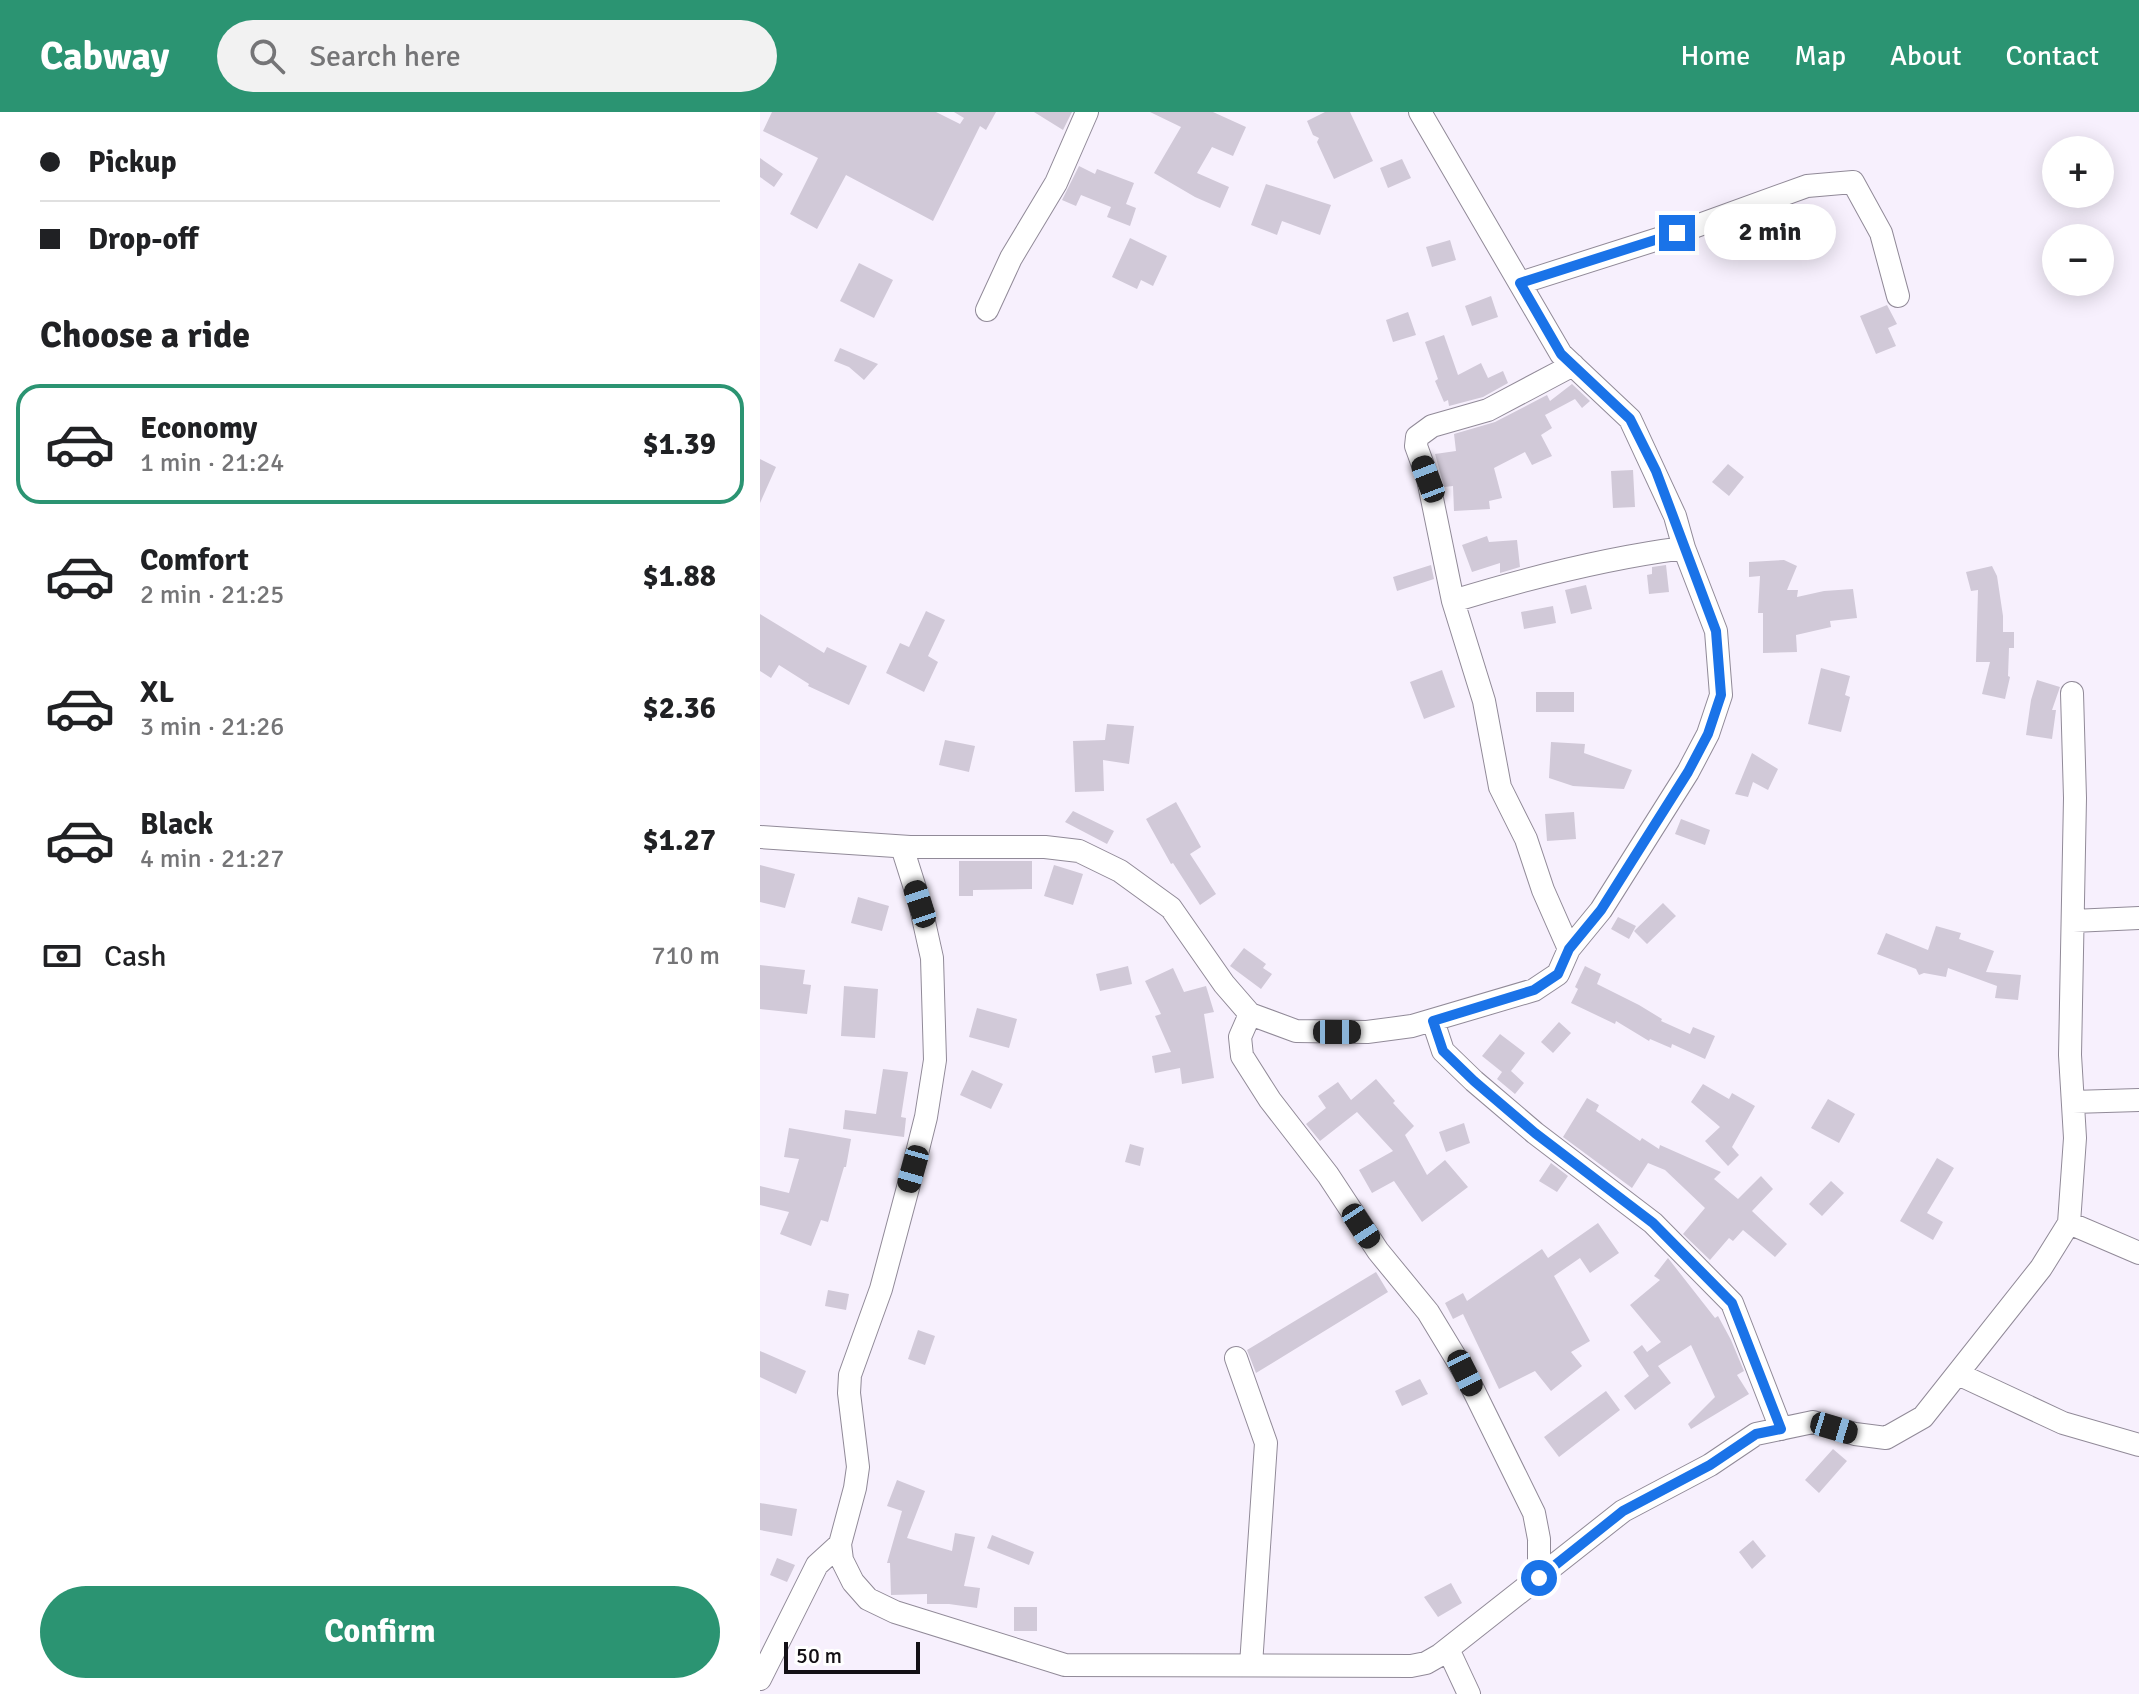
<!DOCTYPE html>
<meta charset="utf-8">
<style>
body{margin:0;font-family:Signika,sans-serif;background:#f2f2f2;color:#202124;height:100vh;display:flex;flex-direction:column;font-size:30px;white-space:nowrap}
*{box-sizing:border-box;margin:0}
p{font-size:26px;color:#757577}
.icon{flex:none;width:44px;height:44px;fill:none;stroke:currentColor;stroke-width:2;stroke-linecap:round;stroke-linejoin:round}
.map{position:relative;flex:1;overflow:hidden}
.side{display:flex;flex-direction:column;background:#fff;width:760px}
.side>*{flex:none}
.hud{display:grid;align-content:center;height:176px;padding:0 40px;background:#fff}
.fabs{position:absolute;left:1282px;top:24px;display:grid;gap:16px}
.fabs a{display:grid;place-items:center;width:72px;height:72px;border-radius:50%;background:#fff;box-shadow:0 4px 20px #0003;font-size:40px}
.scale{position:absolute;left:24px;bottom:20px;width:136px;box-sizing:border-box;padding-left:8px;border:4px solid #141116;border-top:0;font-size:22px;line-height:28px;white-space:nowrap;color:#141116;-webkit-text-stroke:6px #fff;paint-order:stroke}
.end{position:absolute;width:36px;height:36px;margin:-18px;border:10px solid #1a73e8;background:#fff;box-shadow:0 0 0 4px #fff}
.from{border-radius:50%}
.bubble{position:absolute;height:56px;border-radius:28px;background:#fff;box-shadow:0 4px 20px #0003;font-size:26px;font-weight:800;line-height:56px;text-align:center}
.car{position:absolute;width:24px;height:48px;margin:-24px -12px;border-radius:10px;box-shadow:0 0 6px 2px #0007;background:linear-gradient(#222 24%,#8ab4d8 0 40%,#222 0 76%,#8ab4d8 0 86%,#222 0)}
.hud b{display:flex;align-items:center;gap:28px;height:76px;font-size:30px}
.hud b+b{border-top:2px solid #e0e0e0}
.hud i{width:20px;height:20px;background:#202124}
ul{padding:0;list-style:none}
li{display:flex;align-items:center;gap:24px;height:120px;margin:0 16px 12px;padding:0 24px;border:4px solid transparent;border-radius:24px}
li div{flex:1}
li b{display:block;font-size:30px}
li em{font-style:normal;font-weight:800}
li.current{border-color:#2b9472}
li>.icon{width:72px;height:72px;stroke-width:1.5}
h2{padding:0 40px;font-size:36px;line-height:96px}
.pay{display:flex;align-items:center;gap:20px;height:88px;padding:0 40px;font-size:30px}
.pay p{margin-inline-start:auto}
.primary-button{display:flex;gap:16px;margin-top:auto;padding:16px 40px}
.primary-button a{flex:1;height:92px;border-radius:48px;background:#2b9472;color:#fff;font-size:32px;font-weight:800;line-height:92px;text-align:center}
header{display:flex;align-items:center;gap:48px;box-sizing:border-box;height:112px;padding:0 40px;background:#2b9472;color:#fff}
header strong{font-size:38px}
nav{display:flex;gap:44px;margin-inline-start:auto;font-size:28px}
.search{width:560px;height:72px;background:#f2f2f2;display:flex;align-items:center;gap:20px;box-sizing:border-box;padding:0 28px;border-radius:44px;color:#757577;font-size:30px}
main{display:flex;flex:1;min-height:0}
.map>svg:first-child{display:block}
.building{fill:#d1c9d8}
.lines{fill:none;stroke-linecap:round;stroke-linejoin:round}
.minor-casing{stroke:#918a98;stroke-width:24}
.minor{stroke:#fff;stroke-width:22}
.route{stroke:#1a73e8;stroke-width:10}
</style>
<header>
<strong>Cabway</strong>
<div class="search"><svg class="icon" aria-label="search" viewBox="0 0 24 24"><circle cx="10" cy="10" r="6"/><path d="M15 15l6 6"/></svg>Search here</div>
<nav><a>Home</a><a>Map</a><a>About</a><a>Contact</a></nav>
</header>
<main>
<section class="side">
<div class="hud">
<b><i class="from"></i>Pickup</b>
<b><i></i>Drop-off</b>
</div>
<h2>Choose a ride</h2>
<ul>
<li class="current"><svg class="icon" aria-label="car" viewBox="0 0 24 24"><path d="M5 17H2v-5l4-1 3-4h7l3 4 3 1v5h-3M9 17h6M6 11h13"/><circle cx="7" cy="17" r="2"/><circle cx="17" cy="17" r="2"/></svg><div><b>Economy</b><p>1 min · 21:24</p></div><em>$1.39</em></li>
<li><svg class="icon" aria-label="car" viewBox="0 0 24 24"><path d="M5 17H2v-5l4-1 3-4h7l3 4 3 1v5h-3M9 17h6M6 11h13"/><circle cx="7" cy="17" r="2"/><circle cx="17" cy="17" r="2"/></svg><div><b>Comfort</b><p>2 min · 21:25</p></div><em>$1.88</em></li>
<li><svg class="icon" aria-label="car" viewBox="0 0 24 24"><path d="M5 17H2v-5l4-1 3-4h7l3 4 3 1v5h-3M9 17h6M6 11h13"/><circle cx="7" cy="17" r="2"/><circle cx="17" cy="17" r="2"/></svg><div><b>XL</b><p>3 min · 21:26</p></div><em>$2.36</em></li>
<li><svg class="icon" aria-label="car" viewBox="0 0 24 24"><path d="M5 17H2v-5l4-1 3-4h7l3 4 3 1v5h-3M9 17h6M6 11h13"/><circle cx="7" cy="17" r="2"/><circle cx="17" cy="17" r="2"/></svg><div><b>Black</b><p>4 min · 21:27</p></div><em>$1.27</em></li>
</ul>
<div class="pay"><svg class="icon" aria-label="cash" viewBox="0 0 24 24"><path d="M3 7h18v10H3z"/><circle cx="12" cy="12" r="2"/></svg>Cash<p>710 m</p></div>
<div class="primary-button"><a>Confirm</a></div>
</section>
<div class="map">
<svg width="1379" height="1582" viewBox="0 0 1379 1582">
<rect width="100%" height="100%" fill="#f7f0fd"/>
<!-- building -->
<path class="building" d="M 12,0 L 176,0 L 200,12 L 204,6 L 194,0 L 236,0 L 226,18 L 220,14 L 173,109 L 86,63 L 57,117 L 30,102 L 58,46 L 3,19 Z
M 274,0 L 312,0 L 303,18 Z
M 390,0 L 453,0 L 486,15 L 473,44 L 452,35 L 437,61 L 469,75 L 460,96 L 435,85 L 394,61 L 421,15 Z
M 565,0 L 590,0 L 613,49 L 574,67 L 557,30 L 559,26 L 553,23 L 547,9 Z
M 0,46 L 23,62 L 14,75 L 0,65 Z
M 642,47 L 651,66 L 628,76 L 620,56 Z
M 319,54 L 335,62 L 337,57 L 374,71 L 366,92 L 376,96 L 370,114 L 347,105 L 351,95 L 321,83 L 316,94 L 302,88 Z
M 506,72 L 571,93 L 560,123 L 522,109 L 517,123 L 491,113 Z
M 370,126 L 407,144 L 393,174 L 381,168 L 377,177 L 352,165 Z
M 690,128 L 696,148 L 672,155 L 666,135 Z
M 99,151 L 133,168 L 114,206 L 80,189 Z
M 731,184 L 738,205 L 712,214 L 705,194 Z
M 1127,193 L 1137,212 L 1128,216 L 1136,234 L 1116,242 L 1100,204 Z
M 648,200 L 656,223 L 633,230 L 626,208 Z
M 684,223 L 698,263 L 721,251 L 728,266 L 743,259 L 748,271 L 723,285 L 689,294 L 688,288 L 684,290 L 675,269 L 678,267 L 665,230 Z
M 80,236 L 118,252 L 104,268 L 89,255 L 74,249 Z
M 812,272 L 830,289 L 822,296 L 815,287 L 785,303 L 792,316 L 781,323 L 792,344 L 772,353 L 765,340 L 734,356 L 742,386 L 729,389 L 730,397 L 694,399 L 693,374 L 684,375 L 675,342 L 696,339 L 694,322 L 735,310 L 787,283 L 790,289 Z
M 0,347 L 16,355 L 0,391 Z
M 968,352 L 984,365 L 969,384 L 952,370 Z
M 873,358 L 875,395 L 853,396 L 851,359 Z
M 727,424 L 729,430 L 757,428 L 760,455 L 740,461 L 740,451 L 712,460 L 702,433 Z
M 1024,448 L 1037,454 L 1027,478 L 1038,478 L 1037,485 L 1064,479 L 1093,477 L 1097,506 L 1070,509 L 1071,515 L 1036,523 L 1037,540 L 1003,541 L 1003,501 L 998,501 L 1000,464 L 989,465 L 989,450 Z
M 671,453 L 674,467 L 637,479 L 633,465 Z
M 906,453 L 909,480 L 889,482 L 887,463 L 892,462 L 892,455 Z
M 1232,454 L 1237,464 L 1243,504 L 1243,520 L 1254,520 L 1254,536 L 1249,536 L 1248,564 L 1250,565 L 1245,587 L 1222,582 L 1230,550 L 1216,550 L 1218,478 L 1211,479 L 1206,460 Z
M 826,473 L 832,497 L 811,502 L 805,478 Z
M 793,494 L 796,511 L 764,517 L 761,500 Z
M 166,499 L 185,508 L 168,544 L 178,550 L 164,580 L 126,561 L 140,531 L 149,535 Z
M 0,502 L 64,541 L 67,535 L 107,554 L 89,593 L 48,574 L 49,572 L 19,553 L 11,566 L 0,559 Z
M 1061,556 L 1090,564 L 1085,583 L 1090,585 L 1081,620 L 1048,612 Z
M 682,558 L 695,595 L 664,607 L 650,570 Z
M 1277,568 L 1300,575 L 1292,598 L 1296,598 L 1292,627 L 1266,623 L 1271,588 Z
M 776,580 L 814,580 L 814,600 L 776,600 Z
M 347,612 L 374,614 L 369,652 L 343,648 L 344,679 L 315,680 L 313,629 L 345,628 Z
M 185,628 L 215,634 L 209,660 L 179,653 Z
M 791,630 L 825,632 L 824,641 L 872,658 L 864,677 L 813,674 L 789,666 Z
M 992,641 L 1018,657 L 1008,678 L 993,670 L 988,685 L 975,682 Z
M 416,690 L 441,735 L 430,742 L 456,782 L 440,793 L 413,751 L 411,752 L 386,707 Z
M 313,699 L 354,719 L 347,732 L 305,710 Z
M 814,700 L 816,727 L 787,729 L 785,702 Z
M 921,707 L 950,718 L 945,733 L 915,722 Z
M 199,749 L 272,749 L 272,777 L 213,778 L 213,784 L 199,784 Z
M 0,753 L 35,762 L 25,796 L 0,790 Z
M 294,753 L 323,762 L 313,793 L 284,784 Z
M 98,785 L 129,794 L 122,819 L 91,811 Z
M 903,791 L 916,804 L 887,832 L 874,819 Z
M 858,805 L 876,814 L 869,827 L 851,817 Z
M 1176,814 L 1201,821 L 1199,827 L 1234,839 L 1226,860 L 1261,863 L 1258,888 L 1235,886 L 1237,874 L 1188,856 L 1186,865 L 1164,861 L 1159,863 L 1156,857 L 1117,842 L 1126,821 L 1168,838 Z
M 484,836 L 506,852 L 503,856 L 512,862 L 501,877 L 470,854 Z
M 0,853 L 45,858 L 43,872 L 51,873 L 47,902 L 0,897 Z
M 368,854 L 372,872 L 340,879 L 336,862 Z
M 825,854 L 841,862 L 837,872 L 879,893 L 902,907 L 901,909 L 930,922 L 933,915 L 955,924 L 945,947 L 912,932 L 911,936 L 890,927 L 889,929 L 856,909 L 855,912 L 811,891 L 818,877 L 815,875 Z
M 413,856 L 424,880 L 446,874 L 454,900 L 444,902 L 454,966 L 422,972 L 420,956 L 395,961 L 392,944 L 411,940 L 395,904 L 401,902 L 385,869 Z
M 84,874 L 118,877 L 115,926 L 81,924 Z
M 217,896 L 257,907 L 249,936 L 209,925 Z
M 799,910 L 811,921 L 793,941 L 781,930 Z
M 740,922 L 765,941 L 751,959 L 764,971 L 755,982 L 737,967 L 742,960 L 722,944 Z
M 123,957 L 148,960 L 141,1005 L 146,1006 L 144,1025 L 83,1017 L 85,998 L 116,1002 Z
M 212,958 L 243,972 L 231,997 L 200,983 Z
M 616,967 L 635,989 L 633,991 L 654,1014 L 645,1023 L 667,1063 L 685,1048 L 708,1075 L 662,1110 L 634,1069 L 612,1081 L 599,1058 L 633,1039 L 597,1000 L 560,1029 L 546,1012 L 566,996 L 558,984 L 578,970 L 591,988 Z
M 943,972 L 969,987 L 972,981 L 995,994 L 972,1035 L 979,1043 L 968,1054 L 945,1029 L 960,1015 L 931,990 Z
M 827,986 L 839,993 L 836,999 L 880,1029 L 882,1026 L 899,1037 L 900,1033 L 961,1060 L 954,1067 L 978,1087 L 1001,1064 L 1013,1077 L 992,1099 L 1027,1132 L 1015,1145 L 983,1118 L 973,1129 L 969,1126 L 950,1148 L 923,1122 L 945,1096 L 905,1058 L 888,1051 L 872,1076 L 803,1025 Z
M 1068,987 L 1095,1002 L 1079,1031 L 1051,1016 Z
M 704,1011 L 710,1031 L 686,1040 L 679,1020 Z
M 29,1016 L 91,1027 L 86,1055 L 84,1055 L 68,1110 L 61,1108 L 51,1134 L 20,1122 L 29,1100 L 0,1093 L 0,1074 L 29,1081 L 39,1047 L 24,1045 Z
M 370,1032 L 384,1036 L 380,1054 L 365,1050 Z
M 1177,1046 L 1194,1056 L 1167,1101 L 1183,1110 L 1173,1128 L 1140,1109 Z
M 791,1051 L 808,1064 L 797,1080 L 779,1069 Z
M 1071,1069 L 1084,1081 L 1062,1104 L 1049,1092 Z
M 838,1111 L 859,1141 L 830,1161 L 820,1146 L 794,1164 L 830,1229 L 811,1240 L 822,1254 L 791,1279 L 775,1259 L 739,1277 L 703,1202 L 693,1207 L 685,1191 L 703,1181 L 707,1189 L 782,1137 L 788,1146 Z
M 908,1146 L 955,1206 L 958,1204 L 971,1228 L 984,1259 L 977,1263 L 989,1282 L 931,1317 L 928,1312 L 955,1285 L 931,1233 L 898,1254 L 911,1271 L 875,1298 L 864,1284 L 889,1264 L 873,1240 L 882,1233 L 887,1240 L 901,1230 L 870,1193 L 900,1168 L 894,1164 Z
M 616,1160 L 628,1180 L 496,1261 L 487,1238 Z
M 68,1178 L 89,1182 L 86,1198 L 65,1194 Z
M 158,1218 L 175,1224 L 165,1253 L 148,1247 Z
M 0,1239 L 46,1259 L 36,1282 L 0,1265 Z
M 660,1267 L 668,1282 L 642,1294 L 635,1279 Z
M 846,1279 L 860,1298 L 799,1345 L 784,1325 Z
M 1073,1337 L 1087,1349 L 1059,1381 L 1045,1368 Z
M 137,1368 L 165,1379 L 147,1426 L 192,1439 L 195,1421 L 215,1425 L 204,1474 L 220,1476 L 217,1496 L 189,1492 L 167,1492 L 167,1482 L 131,1483 L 130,1451 L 127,1451 L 142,1399 L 127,1394 Z
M 0,1391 L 37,1397 L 32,1424 L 0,1418 Z
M 232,1423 L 274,1440 L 269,1453 L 227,1436 Z
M 993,1428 L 1006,1444 L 992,1457 L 979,1440 Z
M 17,1446 L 35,1453 L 27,1470 L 10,1463 Z
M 691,1471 L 702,1491 L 678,1505 L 664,1485 Z
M 254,1495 L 277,1495 L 277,1519 L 254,1519 Z"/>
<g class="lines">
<!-- minor casing -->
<g class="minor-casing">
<path id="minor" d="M 760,171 L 917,121 L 1047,74 L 1093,70 L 1121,121 L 1138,184
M 227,198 L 251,146 L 296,71 L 327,0
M 693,489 C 768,466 846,446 924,436
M 0,725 L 150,735 L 285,735 L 319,739 L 360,759 L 411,796 L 464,872 L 490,902 L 536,919 L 607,920 L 652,914 L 774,878 L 798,862 L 809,837 L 841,798 L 928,660 L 948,622 L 961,583 L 956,519 L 924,436 L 915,404 L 870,307 L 801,242 L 660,0
M 142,735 L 160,792 L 172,846 L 175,948 L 166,1005 L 153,1057 L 121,1177 L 90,1263 L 89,1281 L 98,1355 L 95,1376 L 80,1432 L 82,1448 L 93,1470 L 108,1487 L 135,1500 L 305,1553 L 651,1554 L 666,1551 L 680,1543 L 863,1399 L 950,1353 L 996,1322 L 1053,1310 L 1095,1322 L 1126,1326 L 1163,1305 L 1281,1156 L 1309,1111 L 1315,1026 L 1310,943 L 1315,686 L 1312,581
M 1313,809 L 1379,806
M 809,837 L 783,778 L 766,727 L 740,675 L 724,589 L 693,489 L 668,367 L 656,334 L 657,325 L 672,314 L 728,298 L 813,253
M 490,902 L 480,925 L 482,944 L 510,988 L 568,1063 L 618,1139 L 668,1200 L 705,1261 L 774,1401 L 779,1427 L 779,1466
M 673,909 L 683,939 L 714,969 L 775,1021 L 893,1111 L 972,1191 L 1021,1317
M 1313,990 L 1379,988
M 1309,1111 L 1379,1141
M 476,1246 L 506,1331 L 491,1553
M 1198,1262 L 1303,1311 L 1379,1333
M 688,1537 L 709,1582
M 0,1567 L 57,1453 L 80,1432"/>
</g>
<!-- minor -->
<use href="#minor" class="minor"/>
</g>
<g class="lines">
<!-- route -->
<path class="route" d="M 779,1466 L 863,1399 L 950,1353 L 996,1322 L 1021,1317 L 972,1191 L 893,1111 L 775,1021 L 714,969 L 683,939 L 673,909 L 774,878 L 798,862 L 809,837 L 841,798 L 928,660 L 948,622 L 961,583 L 956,519 L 896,359 L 870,307 L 801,242 L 760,171 L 917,121"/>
</g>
</svg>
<div class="fabs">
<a>+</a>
<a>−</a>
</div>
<div class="scale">50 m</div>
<i class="end from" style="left:779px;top:1466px"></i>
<i class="end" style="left:917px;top:121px"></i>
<div class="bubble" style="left:944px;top:92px;width:132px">2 min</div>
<i class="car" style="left:668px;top:367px;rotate:339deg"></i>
<i class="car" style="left:160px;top:792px;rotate:342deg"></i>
<i class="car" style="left:577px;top:920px;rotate:90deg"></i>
<i class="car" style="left:153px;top:1057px;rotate:196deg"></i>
<i class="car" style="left:601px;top:1114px;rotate:147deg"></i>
<i class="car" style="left:705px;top:1261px;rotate:154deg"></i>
<i class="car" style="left:1074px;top:1316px;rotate:107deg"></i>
</div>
</main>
